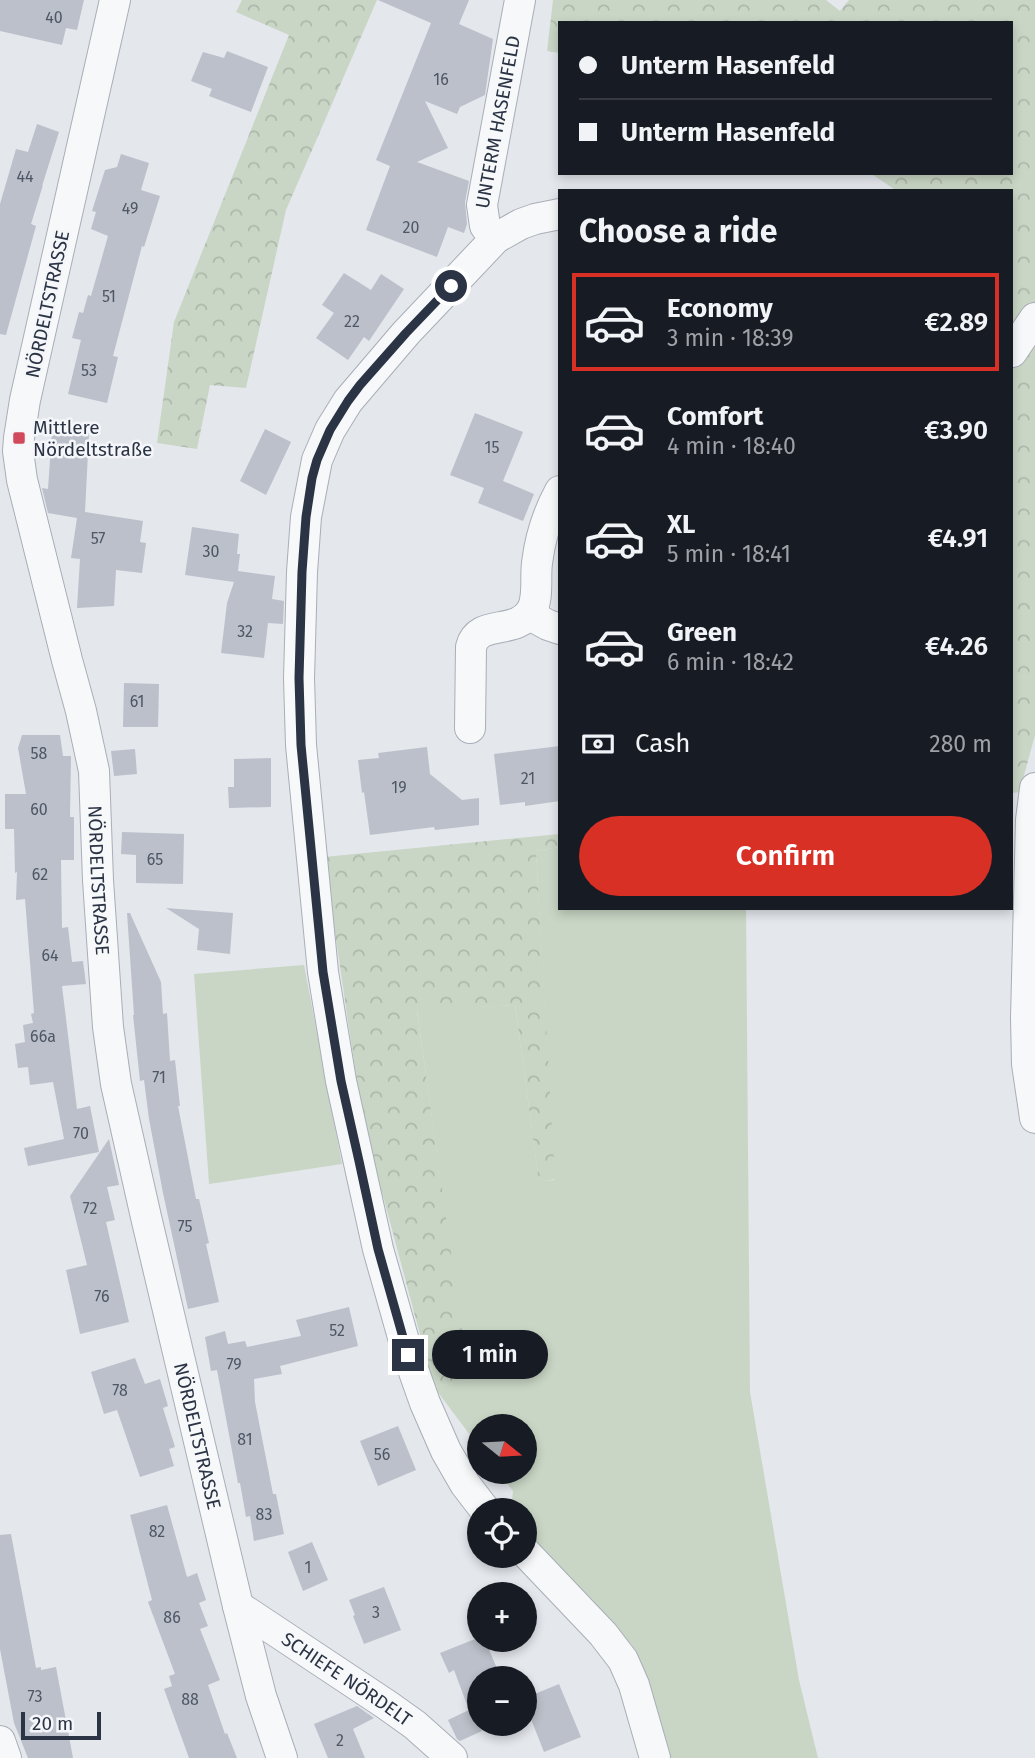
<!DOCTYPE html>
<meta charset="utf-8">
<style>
body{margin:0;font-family:"Fira Sans",sans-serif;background:#20242c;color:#f1f3f6;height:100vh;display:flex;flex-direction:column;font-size:26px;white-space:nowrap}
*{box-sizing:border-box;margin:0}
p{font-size:23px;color:#9ea1a6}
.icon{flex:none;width:38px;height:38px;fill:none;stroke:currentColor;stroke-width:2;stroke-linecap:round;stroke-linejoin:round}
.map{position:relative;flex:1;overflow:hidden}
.panel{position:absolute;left:558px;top:189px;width:455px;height:721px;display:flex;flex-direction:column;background:#171b24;border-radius:0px;box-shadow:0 4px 10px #0003}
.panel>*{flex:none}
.banner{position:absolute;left:558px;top:21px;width:455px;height:154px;border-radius:0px;box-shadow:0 4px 10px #0003;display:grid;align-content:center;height:154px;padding:0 21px;background:#171b24}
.needle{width:46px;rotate:108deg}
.fabs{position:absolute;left:467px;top:1414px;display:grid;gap:14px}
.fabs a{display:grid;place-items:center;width:70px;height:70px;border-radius:50%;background:#171b24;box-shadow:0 4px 10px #0003;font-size:35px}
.scale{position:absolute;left:21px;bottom:18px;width:80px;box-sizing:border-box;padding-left:7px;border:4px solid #2b3445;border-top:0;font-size:19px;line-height:24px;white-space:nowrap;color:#2b3445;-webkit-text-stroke:5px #f4f6f9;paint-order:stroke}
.end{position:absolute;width:32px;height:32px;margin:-16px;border:9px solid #2b3445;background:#fff;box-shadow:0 0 0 4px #fff}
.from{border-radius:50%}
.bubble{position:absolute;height:49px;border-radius:24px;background:#171b24;box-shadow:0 4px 10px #0003;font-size:23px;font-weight:600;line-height:49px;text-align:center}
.banner b{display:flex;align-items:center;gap:24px;height:66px;font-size:26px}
.banner b+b{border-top:2px solid #363941}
.banner i{width:18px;height:18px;background:#f1f3f6}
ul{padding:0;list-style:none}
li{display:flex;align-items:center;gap:21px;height:98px;margin:0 14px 10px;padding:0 7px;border:4px solid transparent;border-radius:0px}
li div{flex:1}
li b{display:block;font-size:26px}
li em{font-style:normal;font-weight:600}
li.selected{border-color:#d93025}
li>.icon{width:63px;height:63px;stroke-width:1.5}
h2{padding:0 21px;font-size:32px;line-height:84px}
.pay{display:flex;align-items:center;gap:18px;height:77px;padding:0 21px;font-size:26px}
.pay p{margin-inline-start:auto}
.primary-button{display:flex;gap:14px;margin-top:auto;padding:14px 21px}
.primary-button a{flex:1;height:80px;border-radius:42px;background:#d93025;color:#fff;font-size:28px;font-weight:600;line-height:80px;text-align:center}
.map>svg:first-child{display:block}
.grass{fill:#c9d6c5}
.forest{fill:url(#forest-crowns)}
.building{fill:#bbc0ca}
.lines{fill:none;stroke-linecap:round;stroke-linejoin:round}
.street-casing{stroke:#a9aeb7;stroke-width:32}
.street{stroke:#f7f8fa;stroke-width:30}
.route{stroke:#2b3445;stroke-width:9}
.poi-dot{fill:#d1495b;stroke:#f4f6f9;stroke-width:2.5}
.labels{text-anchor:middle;stroke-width:5;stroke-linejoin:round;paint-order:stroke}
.number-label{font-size:16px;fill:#4f5766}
.street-label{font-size:19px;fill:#2b3445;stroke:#f4f6f9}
.poi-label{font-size:19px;fill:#2b3445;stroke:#f4f6f9;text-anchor:start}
</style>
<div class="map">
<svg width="1035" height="1758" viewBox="0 0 1035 1758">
<defs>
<pattern id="forest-crowns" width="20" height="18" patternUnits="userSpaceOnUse" patternTransform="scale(1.75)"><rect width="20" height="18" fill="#c9d6c5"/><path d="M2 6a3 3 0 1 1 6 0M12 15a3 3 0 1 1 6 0" fill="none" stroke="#adb8ab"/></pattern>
</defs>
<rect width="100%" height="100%" fill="#e4e7ec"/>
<!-- grass -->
<path class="grass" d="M 560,847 L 560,908 L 746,908 L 750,1392 L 799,1680 L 818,1758 L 664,1758 L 632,1645 L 525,1537 L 525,1510 L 511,1510 L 513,1491 L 498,1472 L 525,1472 L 525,1426 L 480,1426 L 479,1447 L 434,1387 L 468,1380 L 417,1010 L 515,1005 L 539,1181 L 554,1180 L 536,851 Z
M 304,965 L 342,1164 L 209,1184 L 194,974 Z"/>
<!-- forest -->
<path class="forest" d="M 242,0 L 377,0 L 286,210 L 246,388 L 210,385 L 197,449 L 157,443 L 174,322 L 289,35 L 236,12 Z
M 553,0 L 826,0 L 840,11 L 849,0 L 1035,0 L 1035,735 L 1023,779 L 1035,790 L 1012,793 L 1012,191 L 897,191 L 870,173 L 1012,173 L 1012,23 L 560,23 L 560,53 L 547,51 Z
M 560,834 L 560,847 L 536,851 L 555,1179 L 539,1182 L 515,1005 L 417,1011 L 469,1380 L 434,1387 L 362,1117 L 324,857 Z"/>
<!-- building -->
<path class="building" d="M 0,0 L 84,0 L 77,30 L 66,28 L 62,45 L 0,31 Z
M 378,0 L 469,0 L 459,24 L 493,39 L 485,95 L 460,107 L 457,114 L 425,101 L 448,148 L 417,162 L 469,181 L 465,202 L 467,224 L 464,233 L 448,227 L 437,257 L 366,230 L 390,166 L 376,160 L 431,23 Z
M 227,51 L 268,67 L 251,112 L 209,96 L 212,89 L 191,81 L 203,52 L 224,58 Z
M 37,124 L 59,132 L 42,186 L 43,185 L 31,224 L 36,226 L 6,335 L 0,334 L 0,204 L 16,149 L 28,152 Z
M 121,154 L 149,163 L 141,190 L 160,196 L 144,247 L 142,246 L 113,356 L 118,357 L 107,403 L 68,394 L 81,340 L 72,338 L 79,312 L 83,313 L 88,295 L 91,296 L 108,236 L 91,229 L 96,212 L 92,211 L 105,170 L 117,167 Z
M 344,273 L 371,290 L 381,274 L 404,289 L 369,341 L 364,337 L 348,360 L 316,338 L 334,313 L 322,305 Z
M 475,413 L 523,432 L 503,481 L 534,494 L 523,521 L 478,503 L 484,488 L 450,475 Z
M 265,429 L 291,442 L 266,495 L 240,481 Z
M 52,431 L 89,433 L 85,512 L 143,521 L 140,542 L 146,543 L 142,573 L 116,570 L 114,606 L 77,608 L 80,559 L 71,558 L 77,518 L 48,513 L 42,488 L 48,489 Z
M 192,527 L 239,534 L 237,554 L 240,554 L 238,571 L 275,576 L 272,599 L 284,601 L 283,624 L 268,623 L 264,658 L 221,653 L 227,603 L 234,582 L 185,575 Z
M 124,683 L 159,684 L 158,727 L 123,727 Z
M 22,735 L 60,735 L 63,756 L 71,756 L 70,817 L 74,817 L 74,860 L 61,860 L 62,928 L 68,927 L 72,962 L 83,961 L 86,984 L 62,986 L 77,1109 L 90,1106 L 99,1152 L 28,1166 L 24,1148 L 64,1139 L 53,1082 L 30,1085 L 28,1067 L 18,1068 L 15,1044 L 25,1042 L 23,1025 L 33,1023 L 31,1014 L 34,1013 L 25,899 L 16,900 L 17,872 L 15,873 L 14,829 L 5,829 L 5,794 L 26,794 L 18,748 Z
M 560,746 L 560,801 L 525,806 L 525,802 L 500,805 L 494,754 Z
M 427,747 L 430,774 L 462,800 L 479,798 L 479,825 L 435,830 L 434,827 L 370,835 L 364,792 L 362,793 L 358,760 L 379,758 L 378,753 Z
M 135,749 L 137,774 L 114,776 L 111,751 Z
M 271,758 L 271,807 L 229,808 L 228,787 L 234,787 L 234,759 Z
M 122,832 L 184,834 L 183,884 L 136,883 L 136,855 L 121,854 Z
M 166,908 L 233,913 L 230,954 L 197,950 L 199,929 Z
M 127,913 L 130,913 L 161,982 L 163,1014 L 167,1013 L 170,1061 L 175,1060 L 180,1106 L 178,1106 L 196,1199 L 199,1199 L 209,1243 L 206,1244 L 219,1302 L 188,1309 L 163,1193 L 149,1119 L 144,1080 L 140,1081 L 133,1015 L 134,1015 Z
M 109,1139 L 119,1185 L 107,1187 L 115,1220 L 106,1222 L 129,1322 L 80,1334 L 66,1270 L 87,1265 L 70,1196 Z
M 349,1307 L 358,1346 L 280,1366 L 282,1374 L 254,1379 L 255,1402 L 273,1494 L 276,1494 L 284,1534 L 254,1541 L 250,1516 L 246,1517 L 240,1483 L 238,1483 L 217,1370 L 211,1371 L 205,1337 L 225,1331 L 228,1344 L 245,1341 L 247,1347 L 301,1336 L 296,1320 Z
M 135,1358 L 145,1384 L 160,1379 L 168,1406 L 163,1408 L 175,1447 L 169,1449 L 174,1466 L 140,1477 L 117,1410 L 104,1414 L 91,1372 Z
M 398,1426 L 416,1470 L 378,1486 L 360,1441 Z
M 167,1505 L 187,1577 L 197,1573 L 206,1600 L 199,1603 L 208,1626 L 200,1629 L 220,1680 L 208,1685 L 225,1734 L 227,1733 L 237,1758 L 189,1758 L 164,1689 L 172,1686 L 169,1676 L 175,1674 L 148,1602 L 152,1600 L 130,1515 Z
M 11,1534 L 36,1668 L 41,1667 L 41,1670 L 56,1667 L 73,1758 L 28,1758 L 14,1723 L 0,1649 L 0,1535 Z
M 312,1542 L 328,1580 L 303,1591 L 288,1552 Z
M 384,1587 L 401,1630 L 364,1644 L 353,1616 L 355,1615 L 349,1600 Z
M 480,1637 L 480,1640 L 485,1640 L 501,1678 L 480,1678 L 480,1727 L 482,1731 L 460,1741 L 457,1739 L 448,1720 L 469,1710 L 454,1670 L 449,1673 L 440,1653 Z
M 559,1684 L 581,1737 L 544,1752 L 525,1704 L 525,1698 Z
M 357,1706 L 374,1718 L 353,1729 L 365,1758 L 328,1758 L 314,1724 Z"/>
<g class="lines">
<!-- street casing -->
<g class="street-casing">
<g id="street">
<path id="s1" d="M 115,0 L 25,400 L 19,438 L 18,451 L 22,480 L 67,660 L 81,711 L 94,771 L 98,880 L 108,1027 L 116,1084 L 146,1217 L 238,1606 L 261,1696 L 282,1758"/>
<path id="s2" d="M 496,238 L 485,226 L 482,205 L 520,0"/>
<path d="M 1012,352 L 1035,318"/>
<path d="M 533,608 L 537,619 L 548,625 L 560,629"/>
<path d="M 470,728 L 471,647 C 478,618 516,636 531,611 C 539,599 535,578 537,563 C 540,538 548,513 560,491"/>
<path d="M 1035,788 L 1031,820 L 1026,1018 L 1027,1064 L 1035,1118"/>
<path d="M 485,1510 L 465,1484 L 446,1451 L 425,1403 L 408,1355 L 378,1249 L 341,1081 L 323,972 L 301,745 L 299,678 L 302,572 L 306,517 L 317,460 L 330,430 L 348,401 L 406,333 L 496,238 L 521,224 L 535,219 L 560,214"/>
<path d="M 525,1552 L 603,1634 L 623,1660 L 634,1685 L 655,1758"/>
<path id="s3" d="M 238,1606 L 387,1705 L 415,1725 L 452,1758"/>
<path d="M 0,1741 L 6,1758"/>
</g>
</g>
<!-- street -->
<use href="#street" class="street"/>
</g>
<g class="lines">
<!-- route -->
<path class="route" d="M 408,1355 L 378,1249 L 359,1161 L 341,1081 L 323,972 L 301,745 L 299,678 L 302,572 L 306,517 L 312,478 L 317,460 L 330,430 L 348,401 L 360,385 L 406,333 L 451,286"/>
</g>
<!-- markers -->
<rect class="poi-dot" x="12" y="431" width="14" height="14" rx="3.5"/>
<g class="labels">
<!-- number labels -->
<g class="number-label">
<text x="54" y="23">40</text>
<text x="441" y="85">16</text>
<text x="25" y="182">44</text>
<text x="130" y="214">49</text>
<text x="411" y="233">20</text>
<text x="109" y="302">51</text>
<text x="352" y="327">22</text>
<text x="89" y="376">53</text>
<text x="492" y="453">15</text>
<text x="98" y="544">57</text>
<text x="211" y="557">30</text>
<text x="245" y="637">32</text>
<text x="137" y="707">61</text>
<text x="39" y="759">58</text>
<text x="528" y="784">21</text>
<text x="399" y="793">19</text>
<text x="39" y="815">60</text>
<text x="155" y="865">65</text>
<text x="40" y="880">62</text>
<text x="50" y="961">64</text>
<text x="43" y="1042">66a</text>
<text x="159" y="1083">71</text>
<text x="81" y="1139">70</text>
<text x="90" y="1214">72</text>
<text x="185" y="1232">75</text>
<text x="102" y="1302">76</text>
<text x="337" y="1336">52</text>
<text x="234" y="1370">79</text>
<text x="120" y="1396">78</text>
<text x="245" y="1445">81</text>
<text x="382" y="1460">56</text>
<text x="264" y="1520">83</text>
<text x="157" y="1537">82</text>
<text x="308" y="1573">1</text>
<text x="376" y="1618">3</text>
<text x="172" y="1623">86</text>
<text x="35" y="1702">73</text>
<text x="190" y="1705">88</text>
<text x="340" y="1746">2</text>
</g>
<!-- street labels -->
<g class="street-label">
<text dy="7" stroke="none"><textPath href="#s2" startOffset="122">UNTERM HASENFELD</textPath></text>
<text transform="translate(47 304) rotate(-78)" y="7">NÖRDELTSTRASSE</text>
<text dy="7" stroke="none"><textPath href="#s1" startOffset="900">NÖRDELTSTRASSE</textPath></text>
<text dy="7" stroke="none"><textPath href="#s1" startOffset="1466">NÖRDELTSTRASSE</textPath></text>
<text dy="7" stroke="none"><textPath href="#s3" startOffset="131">SCHIEFE NÖRDELT</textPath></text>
</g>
<!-- poi labels -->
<g class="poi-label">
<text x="33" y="434">Mittlere<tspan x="33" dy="22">Nördeltstraße</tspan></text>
</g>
</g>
</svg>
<div class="fabs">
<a><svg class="needle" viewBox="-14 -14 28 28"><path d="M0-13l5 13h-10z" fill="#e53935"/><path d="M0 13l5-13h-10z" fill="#9ea1a6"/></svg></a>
<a><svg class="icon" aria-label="locate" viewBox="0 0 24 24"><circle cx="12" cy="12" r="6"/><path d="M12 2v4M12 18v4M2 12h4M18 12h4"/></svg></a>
<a>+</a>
<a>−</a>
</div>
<div class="scale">20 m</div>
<i class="end from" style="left:451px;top:286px"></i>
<i class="end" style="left:408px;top:1355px"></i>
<div class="bubble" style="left:432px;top:1330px;width:116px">1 min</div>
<div class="banner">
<b><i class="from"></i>Unterm Hasenfeld</b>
<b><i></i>Unterm Hasenfeld</b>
</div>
<section class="panel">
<h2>Choose a ride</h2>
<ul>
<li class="selected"><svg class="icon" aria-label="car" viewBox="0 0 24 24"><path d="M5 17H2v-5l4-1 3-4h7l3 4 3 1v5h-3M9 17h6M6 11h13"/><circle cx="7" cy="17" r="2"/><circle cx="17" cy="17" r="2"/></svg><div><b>Economy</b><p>3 min · 18:39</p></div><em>€2.89</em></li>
<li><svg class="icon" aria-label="car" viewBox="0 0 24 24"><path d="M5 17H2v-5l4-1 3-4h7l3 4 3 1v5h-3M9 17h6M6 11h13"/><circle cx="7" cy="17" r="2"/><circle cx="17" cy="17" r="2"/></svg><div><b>Comfort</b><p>4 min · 18:40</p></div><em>€3.90</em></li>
<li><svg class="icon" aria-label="car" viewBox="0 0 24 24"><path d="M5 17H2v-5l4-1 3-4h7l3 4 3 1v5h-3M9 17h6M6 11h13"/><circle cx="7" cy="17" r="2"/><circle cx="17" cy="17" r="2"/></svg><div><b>XL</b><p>5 min · 18:41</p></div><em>€4.91</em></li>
<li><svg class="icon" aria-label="car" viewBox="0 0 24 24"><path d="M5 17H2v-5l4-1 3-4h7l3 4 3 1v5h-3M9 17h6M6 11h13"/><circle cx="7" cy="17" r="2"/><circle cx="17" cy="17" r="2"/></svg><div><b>Green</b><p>6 min · 18:42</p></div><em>€4.26</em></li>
</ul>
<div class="pay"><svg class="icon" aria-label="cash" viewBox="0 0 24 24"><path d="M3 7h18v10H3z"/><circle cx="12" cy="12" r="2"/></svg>Cash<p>280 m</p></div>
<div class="primary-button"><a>Confirm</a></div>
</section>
</div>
